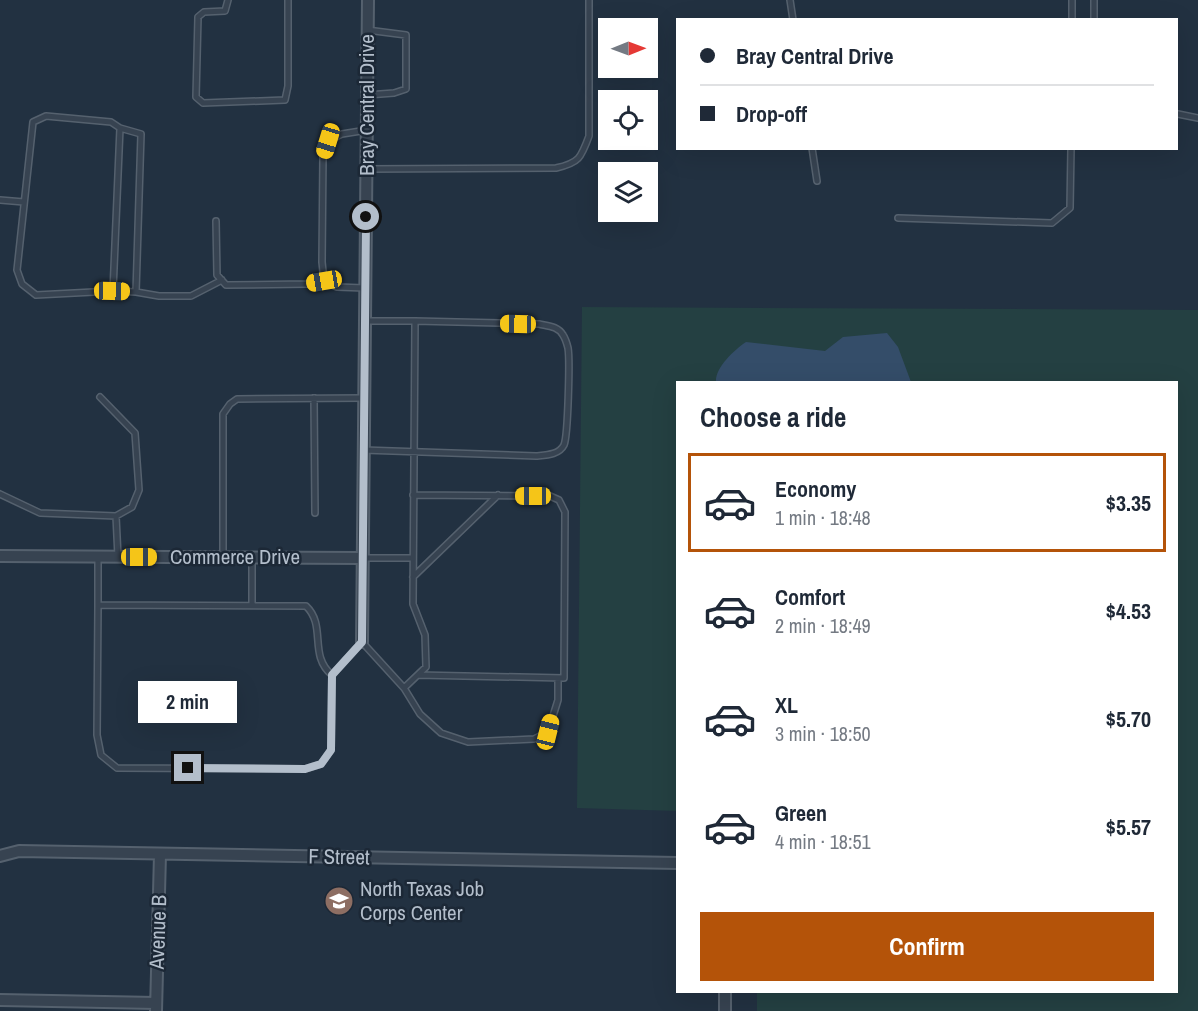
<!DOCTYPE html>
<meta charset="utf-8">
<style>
body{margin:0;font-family:"Archivo Narrow",sans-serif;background:#f6f6f7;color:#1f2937;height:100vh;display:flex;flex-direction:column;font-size:22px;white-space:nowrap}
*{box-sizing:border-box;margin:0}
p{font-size:20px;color:#747a83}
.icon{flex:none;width:33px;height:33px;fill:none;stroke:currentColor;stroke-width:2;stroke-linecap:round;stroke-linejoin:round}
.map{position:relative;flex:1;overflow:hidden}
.side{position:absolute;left:676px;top:381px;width:502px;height:612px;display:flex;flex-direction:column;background:#fff;border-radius:0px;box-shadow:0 6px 24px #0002}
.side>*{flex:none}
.guide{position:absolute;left:676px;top:18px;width:502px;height:132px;border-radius:0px;box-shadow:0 6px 24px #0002;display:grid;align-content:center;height:132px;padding:0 24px;background:#fff}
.needle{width:39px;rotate:89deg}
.buttons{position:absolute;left:598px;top:18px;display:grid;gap:12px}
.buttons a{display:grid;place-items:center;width:60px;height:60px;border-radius:0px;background:#fff;box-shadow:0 6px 24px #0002;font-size:30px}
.end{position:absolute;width:27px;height:27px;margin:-14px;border:8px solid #b3becb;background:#111;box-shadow:0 0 0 3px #111}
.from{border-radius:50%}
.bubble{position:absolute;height:42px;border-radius:0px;background:#fff;box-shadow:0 6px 24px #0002;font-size:20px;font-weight:800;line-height:42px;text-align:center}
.car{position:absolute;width:18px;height:36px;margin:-18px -9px;border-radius:8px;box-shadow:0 0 4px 2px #0007;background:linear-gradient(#f5c518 24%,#345 0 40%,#f5c518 0 76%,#345 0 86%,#f5c518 0)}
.guide b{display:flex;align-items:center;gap:21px;height:57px;font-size:22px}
.guide b+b{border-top:2px solid #e0e1e3}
.guide i{width:15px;height:15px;background:#1f2937}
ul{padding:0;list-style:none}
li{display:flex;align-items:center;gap:18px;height:99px;margin:0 12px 9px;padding:0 12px;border:3px solid transparent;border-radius:0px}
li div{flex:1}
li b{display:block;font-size:22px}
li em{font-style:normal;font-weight:800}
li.selected{border-color:#b45309}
li>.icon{width:54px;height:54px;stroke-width:1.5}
h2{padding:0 24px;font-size:27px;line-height:72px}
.action{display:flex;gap:12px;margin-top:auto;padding:12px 24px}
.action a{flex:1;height:69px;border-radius:0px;background:#b45309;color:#fff;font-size:24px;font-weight:800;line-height:69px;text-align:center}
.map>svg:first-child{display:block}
.green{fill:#244042}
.water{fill:#344d69}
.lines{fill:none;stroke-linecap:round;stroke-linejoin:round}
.service-casing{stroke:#55616e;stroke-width:8}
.minor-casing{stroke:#55616e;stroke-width:14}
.service{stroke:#374351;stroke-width:5}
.minor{stroke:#374351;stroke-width:10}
.route{stroke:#b3becb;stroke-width:8}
.labels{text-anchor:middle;stroke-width:5;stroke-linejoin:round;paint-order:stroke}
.street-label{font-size:21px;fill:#b3becb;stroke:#1c2836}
.poi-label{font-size:21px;fill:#b3becb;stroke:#1c2836;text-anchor:start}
</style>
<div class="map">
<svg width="1198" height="1011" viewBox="0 0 1198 1011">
<rect width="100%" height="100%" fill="#223141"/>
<!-- green -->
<path class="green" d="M 582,307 L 1198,310 L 1198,1011 L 757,1011 L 757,992 L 1178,992 L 1178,382 L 678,382 L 678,811 L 577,808 Z"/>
<!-- water -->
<path class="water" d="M 887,333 L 898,347 L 911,382 L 716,382 C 715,368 734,350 746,342 L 825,351 L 843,337 Z"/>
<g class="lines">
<!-- service casing -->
<g class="service-casing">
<path id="service" d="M 228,0 L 225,11 L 204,12 L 198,17 L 196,97 L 203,103 L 285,100 L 288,86 L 288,0
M 790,0 L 793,20
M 1072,20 L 1072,0
M 1094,20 L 1094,0
M 367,95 L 394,93 L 406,89 L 406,35 L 367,30
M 1178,114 L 1198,118
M 46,116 L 111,122 L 120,128 L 113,291 L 36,295 L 22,284 L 17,270 L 33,122 Z
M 812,148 L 817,181
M 367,169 L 556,168 C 579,163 581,158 589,136 L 589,0
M 0,200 L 24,202
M 898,218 L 1052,223 L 1070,208 L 1071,148
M 216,221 L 217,275 L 226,285 L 307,284 L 324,281
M 365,288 L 337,287 L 324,281 L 322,262 L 323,156 L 328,141 L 342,134 L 367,130
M 113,291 L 136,292 L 141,134 L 120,128
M 136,292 L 159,296 L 191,296 L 222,280
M 100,397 L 135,433 L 139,490 L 132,507 L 116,516 L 118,557
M 314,398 L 315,513
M 363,450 L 536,456 C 546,455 559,455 564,445 C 568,436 570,359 568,348 C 567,344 565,338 563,335 C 558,326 548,326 539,324 L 415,321
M 0,494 L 40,513 L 116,516
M 413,495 L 550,496 L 559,500 L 565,512 L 564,678 L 418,675
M 98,556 L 98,605 L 306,606 C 327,626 308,655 332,675 L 362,642 L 404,688 L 426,667 L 425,635 L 413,604 L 415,321 L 365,321
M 223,558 L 223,414 L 230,404 L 237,399 L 364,398
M 252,558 L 252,605
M 364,558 L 413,558
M 413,577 L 498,495
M 98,605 L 97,735 L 101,755 L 117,768 L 305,769 L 321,764 L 331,750 L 332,675
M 404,688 L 420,714 L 441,733 L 468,742 L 534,739 L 548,732 L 558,700 L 558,678"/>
</g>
<!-- minor casing -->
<g class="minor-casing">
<path id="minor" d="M 0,556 L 362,558
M 362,642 L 368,0
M 0,856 L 19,851 L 678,863
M 0,1000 L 156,1003
M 156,1011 L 160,854
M 725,1011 L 725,992"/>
</g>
<!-- service -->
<use href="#service" class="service"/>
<!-- minor -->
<use href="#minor" class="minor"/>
</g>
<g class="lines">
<!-- route -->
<path class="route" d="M 188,768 L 305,769 L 321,764 L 331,750 L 332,675 L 362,642 L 366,217"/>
</g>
<!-- icons -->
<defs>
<g id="school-disc" transform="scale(1.5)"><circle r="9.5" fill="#8d6e63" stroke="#1c2836"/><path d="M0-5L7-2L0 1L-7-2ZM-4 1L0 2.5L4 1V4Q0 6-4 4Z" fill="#fff"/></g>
</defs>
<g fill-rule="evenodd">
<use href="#school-disc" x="339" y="901"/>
</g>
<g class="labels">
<!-- street labels -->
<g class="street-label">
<text transform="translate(367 105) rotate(-90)" y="7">Bray Central Drive</text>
<text x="235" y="564">Commerce Drive</text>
<text transform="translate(339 857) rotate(1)" y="7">F Street</text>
<text transform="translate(158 932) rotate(-88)" y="7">Avenue B</text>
</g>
<!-- poi labels -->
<g class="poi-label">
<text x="360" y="896">North Texas Job<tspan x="360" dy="24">Corps Center</tspan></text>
</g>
</g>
</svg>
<div class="buttons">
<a><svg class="needle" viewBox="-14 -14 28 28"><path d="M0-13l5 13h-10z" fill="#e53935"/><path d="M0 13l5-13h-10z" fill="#747a83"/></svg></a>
<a><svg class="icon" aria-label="locate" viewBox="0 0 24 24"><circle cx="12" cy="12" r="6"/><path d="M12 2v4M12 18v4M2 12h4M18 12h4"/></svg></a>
<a><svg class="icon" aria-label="layers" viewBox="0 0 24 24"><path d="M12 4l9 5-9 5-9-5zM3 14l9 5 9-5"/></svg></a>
</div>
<i class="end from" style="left:366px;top:217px"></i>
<i class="end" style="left:188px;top:768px"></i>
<div class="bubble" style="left:138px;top:681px;width:99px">2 min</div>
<i class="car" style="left:328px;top:141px;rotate:197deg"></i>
<i class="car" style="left:324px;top:281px;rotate:260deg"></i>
<i class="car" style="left:112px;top:291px;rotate:91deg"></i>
<i class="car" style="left:518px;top:324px;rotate:271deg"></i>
<i class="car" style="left:533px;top:496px;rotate:270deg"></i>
<i class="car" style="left:139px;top:557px;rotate:90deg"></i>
<i class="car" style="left:548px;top:732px;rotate:14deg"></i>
<div class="guide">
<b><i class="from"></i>Bray Central Drive</b>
<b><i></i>Drop-off</b>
</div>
<section class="side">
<h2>Choose a ride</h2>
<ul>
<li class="selected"><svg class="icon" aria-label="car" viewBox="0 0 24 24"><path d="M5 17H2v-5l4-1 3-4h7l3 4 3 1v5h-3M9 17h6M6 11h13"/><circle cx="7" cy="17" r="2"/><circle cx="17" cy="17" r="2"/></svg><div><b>Economy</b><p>1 min · 18:48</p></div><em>$3.35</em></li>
<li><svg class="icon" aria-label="car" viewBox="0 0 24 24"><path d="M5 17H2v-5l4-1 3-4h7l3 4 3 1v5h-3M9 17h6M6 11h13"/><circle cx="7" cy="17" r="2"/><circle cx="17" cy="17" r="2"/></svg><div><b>Comfort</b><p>2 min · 18:49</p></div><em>$4.53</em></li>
<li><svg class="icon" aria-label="car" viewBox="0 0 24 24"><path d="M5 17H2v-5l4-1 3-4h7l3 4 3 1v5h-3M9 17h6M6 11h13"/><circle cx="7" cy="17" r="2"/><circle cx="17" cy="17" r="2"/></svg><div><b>XL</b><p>3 min · 18:50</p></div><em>$5.70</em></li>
<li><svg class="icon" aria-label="car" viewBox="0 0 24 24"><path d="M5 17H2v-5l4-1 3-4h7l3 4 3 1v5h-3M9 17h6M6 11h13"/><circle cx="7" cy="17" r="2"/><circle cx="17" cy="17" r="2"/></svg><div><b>Green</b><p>4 min · 18:51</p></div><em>$5.57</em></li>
</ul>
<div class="action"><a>Confirm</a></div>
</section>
</div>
